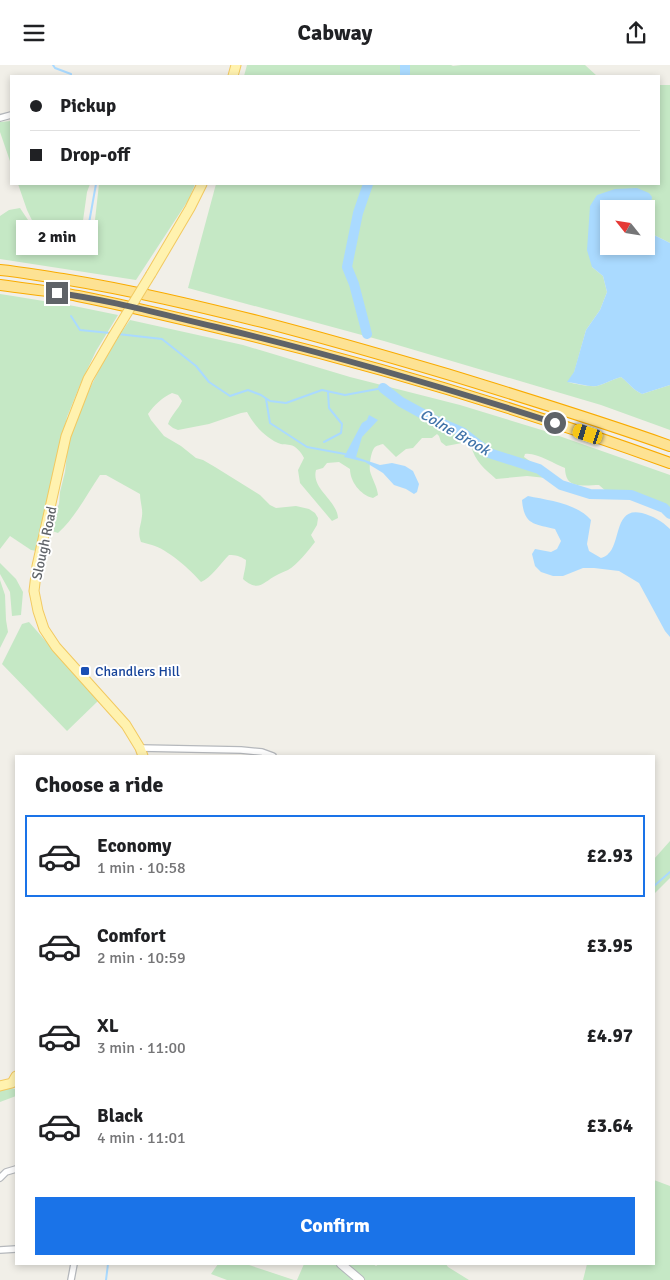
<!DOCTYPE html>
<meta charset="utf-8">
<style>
body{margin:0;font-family:Signika,sans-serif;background:#f6f6f6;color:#202124;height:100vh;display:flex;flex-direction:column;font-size:19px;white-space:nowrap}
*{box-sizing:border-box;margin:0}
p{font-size:16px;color:#757577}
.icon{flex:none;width:28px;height:28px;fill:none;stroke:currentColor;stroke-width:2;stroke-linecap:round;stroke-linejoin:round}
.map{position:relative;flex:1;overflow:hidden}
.side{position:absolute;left:15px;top:690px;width:640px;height:510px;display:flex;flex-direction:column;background:#fff;border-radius:0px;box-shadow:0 2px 8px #0003}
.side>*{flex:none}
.hud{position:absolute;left:10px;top:10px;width:650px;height:110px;border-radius:0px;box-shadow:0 2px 8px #0003;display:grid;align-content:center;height:110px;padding:0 20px;background:#fff}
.needle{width:32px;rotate:300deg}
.buttons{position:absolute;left:600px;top:135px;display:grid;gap:10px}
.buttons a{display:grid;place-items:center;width:55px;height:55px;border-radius:0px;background:#fff;box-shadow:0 2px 8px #0003;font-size:25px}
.end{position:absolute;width:22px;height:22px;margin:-11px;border:6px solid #5f6368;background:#fff;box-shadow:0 0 0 2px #fff}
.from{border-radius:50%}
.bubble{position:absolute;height:35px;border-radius:0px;background:#fff;box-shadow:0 2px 8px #0003;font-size:16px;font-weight:700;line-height:35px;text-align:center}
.car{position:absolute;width:15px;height:30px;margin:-15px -8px;border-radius:6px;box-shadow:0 0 4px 1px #0007;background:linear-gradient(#f5c518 24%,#345 0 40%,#f5c518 0 76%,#345 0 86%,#f5c518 0)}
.hud b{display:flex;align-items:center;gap:18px;height:48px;font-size:19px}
.hud b+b{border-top:1px solid #e0e0e0}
.hud i{width:12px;height:12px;background:#202124}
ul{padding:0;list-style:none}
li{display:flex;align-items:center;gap:15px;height:82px;margin:0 10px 8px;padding:0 10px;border:2px solid transparent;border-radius:0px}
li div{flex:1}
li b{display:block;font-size:19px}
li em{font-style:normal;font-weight:700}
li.selected{border-color:#1a73e8}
li>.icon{width:45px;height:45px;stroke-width:1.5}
h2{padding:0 20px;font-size:22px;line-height:60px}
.button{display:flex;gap:10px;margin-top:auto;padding:10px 20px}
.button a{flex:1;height:58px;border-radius:0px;background:#1a73e8;color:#fff;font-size:20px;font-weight:700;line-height:58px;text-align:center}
header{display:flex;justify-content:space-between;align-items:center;height:65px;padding:0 20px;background:#fff;font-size:22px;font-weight:700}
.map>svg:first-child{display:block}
.green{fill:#c5e8c5}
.water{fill:#aadaff}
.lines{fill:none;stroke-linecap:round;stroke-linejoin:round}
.stream{stroke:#aadaff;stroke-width:2}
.river{stroke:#aadaff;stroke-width:10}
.street-casing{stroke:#b5b8bc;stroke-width:8}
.secondary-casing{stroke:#b6babf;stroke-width:10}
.primary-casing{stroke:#f2c960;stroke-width:11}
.highway-casing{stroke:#f9ab00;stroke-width:12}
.street{stroke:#fff;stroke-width:5.5}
.secondary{stroke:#fff;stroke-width:8}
.primary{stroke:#fff2af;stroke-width:9}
.highway{stroke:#fde293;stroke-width:10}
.primary-bridge-casing{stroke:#f2c960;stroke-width:11;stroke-linecap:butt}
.primary-bridge{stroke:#fff2af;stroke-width:9}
.route{stroke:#5f6368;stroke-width:6}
.transit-dot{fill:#1a4fb4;stroke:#fff;stroke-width:2}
.labels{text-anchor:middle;stroke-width:4;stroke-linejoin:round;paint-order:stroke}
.street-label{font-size:14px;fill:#5f6368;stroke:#fff}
.transit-label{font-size:14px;fill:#164399;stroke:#fff;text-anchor:start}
.water-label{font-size:15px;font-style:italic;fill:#4174aa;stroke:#fff}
</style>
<header><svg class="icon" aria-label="menu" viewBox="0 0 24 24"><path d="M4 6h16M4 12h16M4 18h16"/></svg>Cabway<svg class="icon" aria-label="share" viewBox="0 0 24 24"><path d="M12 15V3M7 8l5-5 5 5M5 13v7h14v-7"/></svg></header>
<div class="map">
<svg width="670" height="1215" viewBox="0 0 670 1215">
<rect width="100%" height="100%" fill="#f1efe8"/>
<!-- green -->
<path class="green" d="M 247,0 L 451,0 L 453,1 L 461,0 L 585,0 L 597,11 L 244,11 Z
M 659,20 L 670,20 L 670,178 L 654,170 L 646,163 L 646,144 L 651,139 L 597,130 L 592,202 L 603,211 L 607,227 L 600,245 L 586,265 L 574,308 L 568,317 C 576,319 588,322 597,321 C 605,319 613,314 621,312 C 629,318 633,325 642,329 L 670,320 L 670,365 L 601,340 L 384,276 L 188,223 L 216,119 L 659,119 Z
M 11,56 L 11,99 L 0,67 L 0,57 Z
M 18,119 L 90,119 L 87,127 L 80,177 L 73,186 L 92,182 L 99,119 L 195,119 L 189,134 L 136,215 L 0,194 L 0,151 L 9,145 L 20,143 L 42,176 L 27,145 Z
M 0,229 L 13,231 L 74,241 L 118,250 L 96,286 L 80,320 L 67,352 L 37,486 L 31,485 L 10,471 L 0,484 Z
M 130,255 L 243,280 L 350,312 L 460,340 L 545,366 L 670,410 L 670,444 L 668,442 L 636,429 L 608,428 L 599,420 C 590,420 574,423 568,415 C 566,412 565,407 565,403 C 554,399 536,387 525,389 L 524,392 L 550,410 L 549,412 L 546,413 L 527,411 L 496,414 C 484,403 475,397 471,380 L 462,378 L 446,381 L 441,377 L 439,371 L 437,369 L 432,373 L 422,373 L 413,383 L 406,384 L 396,392 L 383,379 C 380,380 378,380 375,382 C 371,386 369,400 370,406 C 372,414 377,421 378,430 L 373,433 C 360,430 350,416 350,404 L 339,397 L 327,398 L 323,403 L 316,405 C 311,424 337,435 338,453 L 332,456 L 300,418 L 298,405 L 304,393 C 301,387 296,381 290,380 C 285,379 282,380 278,378 C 264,371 254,360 247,347 L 241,348 L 209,359 L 178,365 L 173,363 L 168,359 C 171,350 178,345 182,336 L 178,330 L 172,328 C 163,332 154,340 148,349 L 151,355 L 164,371 L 181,381 L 196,393 L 203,395 L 215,402 L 260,430 L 270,440 L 276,443 L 296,441 L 309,444 L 315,448 L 318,453 L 317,460 L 311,470 L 315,477 C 308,486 297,500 288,505 C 284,507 280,508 277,510 C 263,517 259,528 243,514 C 244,507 246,502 246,495 C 240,491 236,490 229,490 C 221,498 211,513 201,517 C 191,505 167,484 152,480 C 148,479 145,478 141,477 C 137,466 141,461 142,451 C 143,444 140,436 140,429 L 106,410 L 100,410 C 87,429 75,453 58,468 L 52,466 L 53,452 L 59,439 L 60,427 L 65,407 L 68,380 L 84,335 L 110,283 Z
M 0,498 L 16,514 L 23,527 L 21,550 L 12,551 L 10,527 L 0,509 Z
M 0,515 L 5,530 L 6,555 L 8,567 L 0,583 Z
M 29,557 L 98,636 L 67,666 L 2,599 L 22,559 Z
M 670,776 L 670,813 L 654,829 L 654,794 Z
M 10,1023 L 16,1024 L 16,1031 L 0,1037 L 0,1026 L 3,1024 Z
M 654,1115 L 670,1121 L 670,1215 L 583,1215 L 587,1199 L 654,1199 Z
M 218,1199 L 246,1199 L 294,1215 L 227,1215 L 211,1209 Z
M 304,1199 L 335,1199 L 354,1215 L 297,1215 Z
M 342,1199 L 373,1199 L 376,1201 L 379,1199 L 446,1199 L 448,1202 L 469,1215 L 360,1215 Z"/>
<!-- water -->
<path class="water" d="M 637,123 L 649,128 L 652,132 L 651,139 L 646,144 L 609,144 L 609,181 L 646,181 L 646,163 L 654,170 L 670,178 L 670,320 L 642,329 C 633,325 629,318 621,312 C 613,314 605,319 597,321 C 588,322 577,318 567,317 L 574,307 L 586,265 L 600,245 L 607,227 L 603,211 L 592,202 L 587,185 L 590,141 L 597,130 L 615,124 Z
M 369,350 L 378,355 L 362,372 L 356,392 L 380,400 L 392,398 L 405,401 L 413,406 L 419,419 L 417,427 L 414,429 L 406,424 L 394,420 L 383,408 L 365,397 L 344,392 L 362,358 L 367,355 Z
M 528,431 C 548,435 578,439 591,455 L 587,479 L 589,486 L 601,493 C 602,493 608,490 608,489 C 621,478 614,441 642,448 C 653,451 662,456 670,464 L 670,572 L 665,566 L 639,518 L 619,506 L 594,503 L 583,503 L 563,511 L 553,511 L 541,507 L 535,501 L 532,489 L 535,484 L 551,487 L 557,484 L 561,476 L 555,464 C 534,459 524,460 522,435 Z"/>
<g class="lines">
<!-- stream -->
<path class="stream" d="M 53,0 L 55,3 L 71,9 L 71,11
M 84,186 L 96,119
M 71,251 L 80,265 L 110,268
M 118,269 L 162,274 L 196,301 L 209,317 L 230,331 L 248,325 L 261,330 L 270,336 L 286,338 L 322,325 L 345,330 L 383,323
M 266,334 L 270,358 L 307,382 L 345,389
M 324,377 L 341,368 L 342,359 L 329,343 L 328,327
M 654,821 L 670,807
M 106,1215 L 108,1199"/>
<!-- river -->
<path class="river" d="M 405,11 L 405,0
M 367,269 L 354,219 L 347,202 L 358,148 L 368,119
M 383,323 L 401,337 L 432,354 L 462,367 L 489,388 L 539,404 L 561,420 L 590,429 L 631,430 L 664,443 L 670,449"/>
<!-- street casing -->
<g class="street-casing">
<path id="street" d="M 0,53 L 11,50
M 140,683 L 241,685 L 262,687 L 273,691
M 0,1113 L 6,1107 L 16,1104
M 0,1185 L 16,1184
M 71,1215 L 74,1199"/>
</g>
<!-- secondary casing -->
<g class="secondary-casing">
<path id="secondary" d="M 341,1199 L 360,1215"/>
</g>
<!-- primary casing -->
<g class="primary-casing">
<path id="primary" d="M 233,11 L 236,0
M 151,209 L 190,143 L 202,119
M 113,271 L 88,314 L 66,371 L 37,501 L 34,526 L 38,546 L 44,564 L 56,582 L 126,660 L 140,683 L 143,691
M 0,1021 L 12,1018 L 16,1011"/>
</g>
<!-- highway casing -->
<g class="highway-casing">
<path id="highway" d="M 0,205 C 21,207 42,211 63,214 C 131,225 197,241 262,257 C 324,273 386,291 447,309 C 522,332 597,355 670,381
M 0,220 C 26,224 53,226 78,231 C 133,242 186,255 240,268 C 386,303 529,347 670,398"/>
</g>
<!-- street -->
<use href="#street" class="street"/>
<!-- secondary -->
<use href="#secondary" class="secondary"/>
<!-- primary -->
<use href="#primary" class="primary"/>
<!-- highway -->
<use href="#highway" class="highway"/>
<!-- primary-bridge casing -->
<g class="primary-bridge-casing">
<path id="primary-bridge" d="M 113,271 L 151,209"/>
</g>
<!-- primary-bridge -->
<use href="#primary-bridge" class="primary-bridge"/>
</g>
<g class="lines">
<!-- route -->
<path class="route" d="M 57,228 C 111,235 164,250 216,262 C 330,289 443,322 555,358"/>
</g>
<!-- markers -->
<rect class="transit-dot" x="80" y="601" width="10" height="10" rx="2.5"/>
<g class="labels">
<!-- street labels -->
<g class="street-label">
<text transform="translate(44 478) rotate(-78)" y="5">Slough Road</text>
</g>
<!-- transit labels -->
<g class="transit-label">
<text x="95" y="611">Chandlers Hill</text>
</g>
<!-- water labels -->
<g class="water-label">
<text transform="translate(455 367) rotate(30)" y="5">Colne Brook</text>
</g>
</g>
</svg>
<div class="buttons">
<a><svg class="needle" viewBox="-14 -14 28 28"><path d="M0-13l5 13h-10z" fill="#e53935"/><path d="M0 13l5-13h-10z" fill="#757577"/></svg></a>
</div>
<i class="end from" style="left:555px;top:358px"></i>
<i class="end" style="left:57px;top:228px"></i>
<div class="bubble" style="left:16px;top:155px;width:82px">2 min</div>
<i class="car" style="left:588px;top:369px;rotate:288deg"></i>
<div class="hud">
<b><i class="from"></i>Pickup</b>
<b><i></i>Drop-off</b>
</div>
<section class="side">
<h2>Choose a ride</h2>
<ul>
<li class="selected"><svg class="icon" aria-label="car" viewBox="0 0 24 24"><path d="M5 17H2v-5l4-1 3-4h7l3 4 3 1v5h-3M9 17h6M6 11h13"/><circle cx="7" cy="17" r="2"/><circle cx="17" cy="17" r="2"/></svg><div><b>Economy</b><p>1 min · 10:58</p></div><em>£2.93</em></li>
<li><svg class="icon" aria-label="car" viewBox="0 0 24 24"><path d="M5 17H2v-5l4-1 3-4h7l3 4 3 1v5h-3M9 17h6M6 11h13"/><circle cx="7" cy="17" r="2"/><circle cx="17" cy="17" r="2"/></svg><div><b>Comfort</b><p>2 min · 10:59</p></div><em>£3.95</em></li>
<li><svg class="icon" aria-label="car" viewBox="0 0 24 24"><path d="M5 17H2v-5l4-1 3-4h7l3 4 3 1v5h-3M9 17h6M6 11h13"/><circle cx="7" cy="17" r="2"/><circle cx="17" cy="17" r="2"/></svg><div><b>XL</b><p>3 min · 11:00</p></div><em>£4.97</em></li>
<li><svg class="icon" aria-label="car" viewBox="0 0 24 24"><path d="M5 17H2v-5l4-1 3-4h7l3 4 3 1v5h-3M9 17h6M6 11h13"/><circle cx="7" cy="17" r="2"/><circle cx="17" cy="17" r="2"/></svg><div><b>Black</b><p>4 min · 11:01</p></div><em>£3.64</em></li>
</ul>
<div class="button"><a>Confirm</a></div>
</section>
</div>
